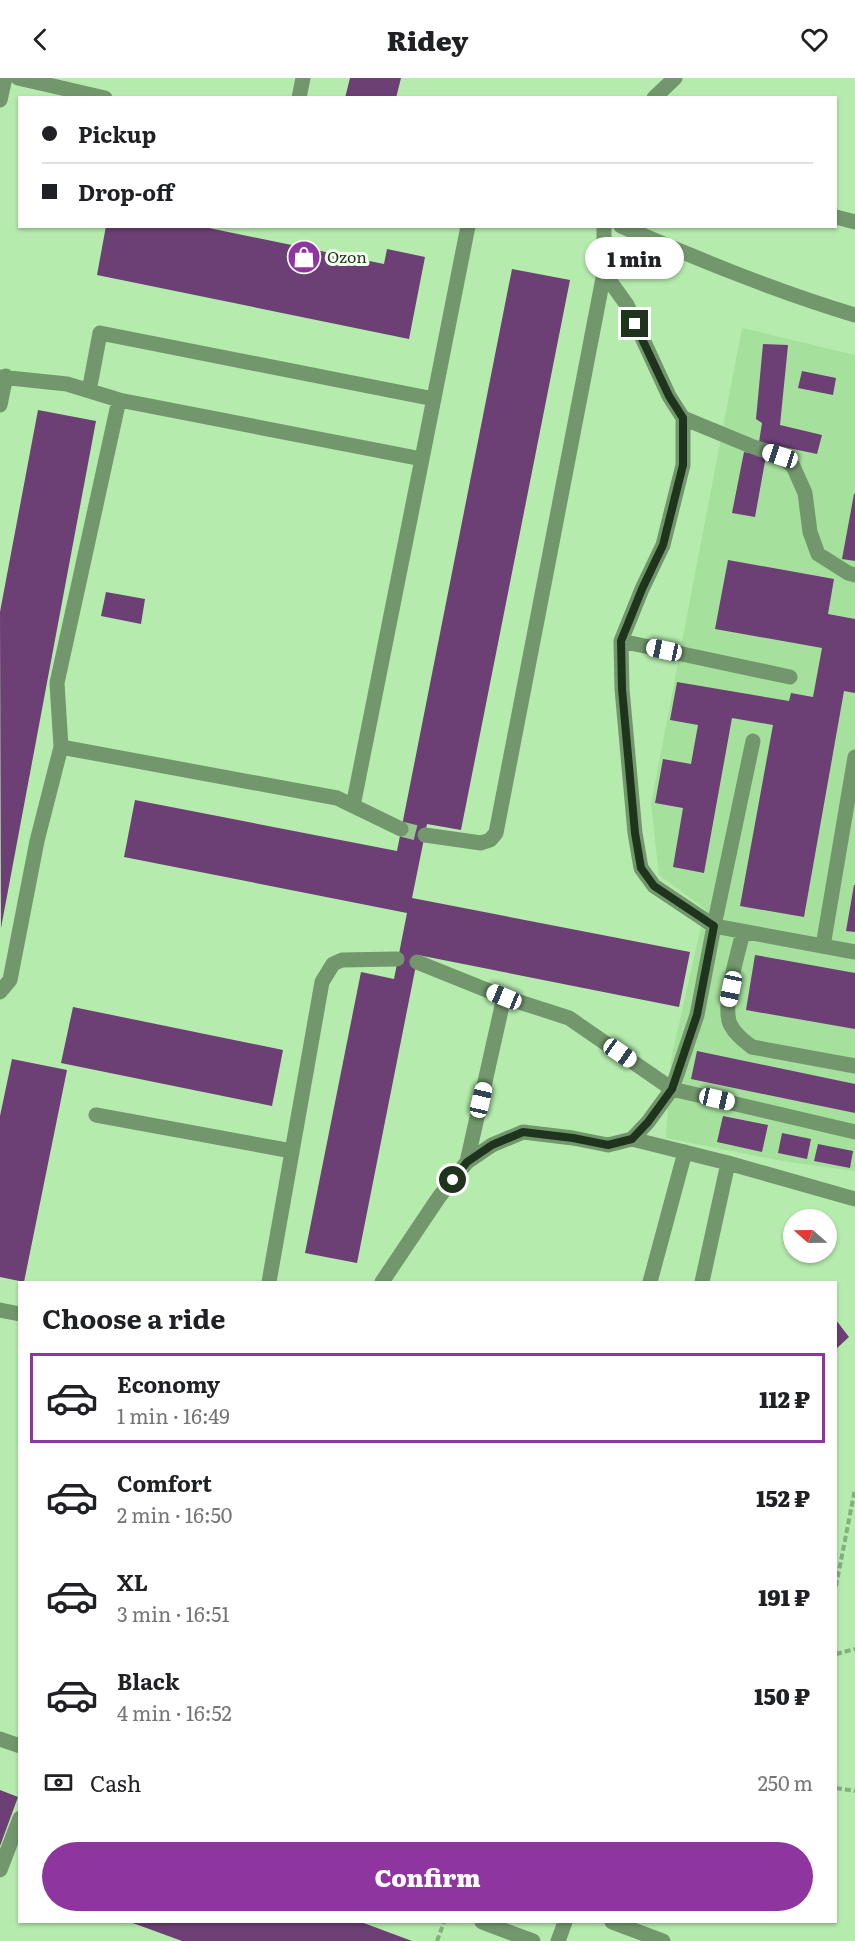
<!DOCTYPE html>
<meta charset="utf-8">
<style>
body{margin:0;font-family:Literata,serif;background:#f6f6f6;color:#202124;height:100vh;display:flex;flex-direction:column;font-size:22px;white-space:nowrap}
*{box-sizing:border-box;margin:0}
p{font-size:20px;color:#757577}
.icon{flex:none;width:33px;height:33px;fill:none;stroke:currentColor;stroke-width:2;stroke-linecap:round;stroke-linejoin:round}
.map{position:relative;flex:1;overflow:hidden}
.panel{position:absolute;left:18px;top:1203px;width:819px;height:642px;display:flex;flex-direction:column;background:#fff;border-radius:0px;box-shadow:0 2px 4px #0004}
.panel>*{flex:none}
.guide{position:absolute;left:18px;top:18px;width:819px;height:132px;border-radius:0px;box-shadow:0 2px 4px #0004;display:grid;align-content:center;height:132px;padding:0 24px;background:#fff}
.needle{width:39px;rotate:290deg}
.fabs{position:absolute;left:783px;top:1131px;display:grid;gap:12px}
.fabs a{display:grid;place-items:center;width:54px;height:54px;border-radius:50%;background:#fff;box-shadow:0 2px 4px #0004;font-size:30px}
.end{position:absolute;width:27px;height:27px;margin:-14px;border:8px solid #1f341c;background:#fff;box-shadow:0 0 0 3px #fff}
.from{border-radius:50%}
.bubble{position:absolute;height:42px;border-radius:21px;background:#fff;box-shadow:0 2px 4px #0004;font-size:20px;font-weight:800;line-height:42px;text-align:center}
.car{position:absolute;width:18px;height:36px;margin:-18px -9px;border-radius:8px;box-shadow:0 0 4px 2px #0007;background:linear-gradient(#fff 24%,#345 0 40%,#fff 0 76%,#345 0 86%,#fff 0)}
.guide b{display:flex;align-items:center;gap:21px;height:57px;font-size:22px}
.guide b+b{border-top:2px solid #e0e0e0}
.guide i{width:15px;height:15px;background:#202124}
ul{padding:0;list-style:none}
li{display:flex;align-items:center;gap:18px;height:90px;margin:0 12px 9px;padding:0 12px;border:3px solid transparent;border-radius:0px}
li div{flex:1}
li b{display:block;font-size:22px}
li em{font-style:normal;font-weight:800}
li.current{border-color:#8f35a0}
li>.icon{width:54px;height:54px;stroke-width:1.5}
h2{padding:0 24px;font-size:27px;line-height:72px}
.pay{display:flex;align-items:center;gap:15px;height:66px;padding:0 24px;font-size:22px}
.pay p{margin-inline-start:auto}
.action{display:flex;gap:12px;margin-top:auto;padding:12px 24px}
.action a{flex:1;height:69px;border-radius:36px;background:#8f35a0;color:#fff;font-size:24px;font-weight:800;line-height:69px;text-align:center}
header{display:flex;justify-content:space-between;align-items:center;height:78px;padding:0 24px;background:#fff;font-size:27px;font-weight:800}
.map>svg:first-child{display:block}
.built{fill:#a6e09d}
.building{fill:#6c3f75}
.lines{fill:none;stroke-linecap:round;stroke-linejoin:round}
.minor-tunnel{stroke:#97c690;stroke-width:15;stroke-dasharray:15 8;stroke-linecap:butt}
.path{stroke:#83ae7d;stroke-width:4;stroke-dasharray:6 3;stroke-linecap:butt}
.minor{stroke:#72976c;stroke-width:15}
.route{stroke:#1f341c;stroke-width:8}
.labels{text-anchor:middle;stroke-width:6;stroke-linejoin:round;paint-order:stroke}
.poi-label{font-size:16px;fill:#1f341c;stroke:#f4fff2;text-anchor:start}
</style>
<header><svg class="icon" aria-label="back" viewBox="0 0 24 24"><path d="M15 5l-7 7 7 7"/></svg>Ridey<svg class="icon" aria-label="heart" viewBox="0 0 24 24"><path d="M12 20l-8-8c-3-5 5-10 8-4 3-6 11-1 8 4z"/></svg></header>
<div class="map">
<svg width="855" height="1863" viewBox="0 0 855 1863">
<rect width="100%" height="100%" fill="#b5ebad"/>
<!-- built -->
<path class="built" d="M 742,250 L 855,277 L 855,1093 L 782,1083 L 666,1060 L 671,982 L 705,831 L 659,797 L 651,726 Z"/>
<!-- building -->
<path class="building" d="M 350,0 L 401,0 L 396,20 L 345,20 Z
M 106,148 L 199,148 L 384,186 L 387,171 L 425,179 L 409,261 L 97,197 Z
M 512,191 L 570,202 L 461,752 L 427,746 L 412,820 L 690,874 L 679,929 L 418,877 L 357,1185 L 305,1175 L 361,894 L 394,901 L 407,835 L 124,779 L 135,722 L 397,773 Z
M 763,266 L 788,267 L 780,347 L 822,357 L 817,376 L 759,364 L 762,345 L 756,341 Z
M 802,293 L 836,300 L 833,317 L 798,310 Z
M 38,332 L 96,343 L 1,850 L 0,534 Z
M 744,374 L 766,378 L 755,439 L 732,435 Z
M 854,416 L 855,416 L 855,483 L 842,481 Z
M 728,482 L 834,501 L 828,536 L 855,541 L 855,615 L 844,613 L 804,839 L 740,828 L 773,647 L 732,640 L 704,795 L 673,789 L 683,730 L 655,725 L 663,681 L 691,686 L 698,647 L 670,642 L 677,604 L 789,623 L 791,615 L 813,619 L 822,570 L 715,551 Z
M 106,514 L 145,521 L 141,546 L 101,538 Z
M 854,807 L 855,807 L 855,854 L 846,853 Z
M 755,877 L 855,895 L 855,951 L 746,932 Z
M 73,929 L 283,972 L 272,1028 L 61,985 Z
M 697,973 L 855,1006 L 855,1035 L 691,1001 Z
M 12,981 L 67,992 L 24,1204 L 0,1199 L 0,1038 Z
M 723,1038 L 768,1047 L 762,1074 L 717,1064 Z
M 782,1055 L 811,1061 L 807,1081 L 778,1075 Z
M 818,1066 L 853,1073 L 850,1090 L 814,1083 Z
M 836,1242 L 849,1259 L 836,1271 Z
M 0,1712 L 18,1719 L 0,1768 Z
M 130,1844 L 361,1844 L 412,1863 L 182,1863 Z"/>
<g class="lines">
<!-- minor-tunnel -->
<path class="minor-tunnel" d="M 401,751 L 425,757"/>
<!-- path -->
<path class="path" d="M 836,1508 L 855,1411
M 836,1576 L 855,1571
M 836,1710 L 855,1713
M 437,1863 L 444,1844"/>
<!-- minor -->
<path class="minor" d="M 18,0 L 105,20
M 299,20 L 303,0
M 654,20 L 675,0
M 0,22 L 5,0
M 836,139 L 855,144
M 621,148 C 698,181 775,213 855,237
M 0,299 L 67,306 L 119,322 L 57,605 L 61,669 L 37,763 L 10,902 L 0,914
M 89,313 L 100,255 L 434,321
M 119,322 L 422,381 L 468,148
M 0,327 L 6,298
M 683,340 L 751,368 L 780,378 L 793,388 L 805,415 L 810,454 L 818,476 L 848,495 L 855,497
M 621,563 L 790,599
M 753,663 L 714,848 L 855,874
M 61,669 L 337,720 L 401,751
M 353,728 L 422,381
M 425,757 L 481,765 L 490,762 L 496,755 L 604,195 L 604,148
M 743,854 C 738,876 722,926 730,946 C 735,956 743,962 752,969 L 855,988
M 823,868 L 855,679
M 417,884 L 504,919 L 569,940 L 672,1011 L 855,1054
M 96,1037 L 292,1073
M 632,1061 L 728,1085 L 855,1121
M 467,1084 L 504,919
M 269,1204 L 322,904 L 333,886 L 342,882 L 397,881
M 382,1204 L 439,1119 L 467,1084 L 492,1067 L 523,1054 L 573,1060 L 608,1067 L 632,1061 L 648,1044 L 672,1011 L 697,937 L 714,848 L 654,808 L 641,790 L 635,755 L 622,611 L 621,563 L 642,511 L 663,467 L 683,387 L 683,340 L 669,318 L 627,227 L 604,195
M 650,1204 L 685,1074
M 702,1204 L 728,1085
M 0,1232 L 20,1236
M 0,1661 L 20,1668
M 0,1792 L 20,1740
M 482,1844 L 533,1863
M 612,1844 L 663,1863
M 558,1863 L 565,1844"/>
</g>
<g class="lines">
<!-- route -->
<path class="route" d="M 453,1102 L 467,1084 L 492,1067 L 523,1054 L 573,1060 L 608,1067 L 632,1061 L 648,1044 L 672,1011 L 697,937 L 714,848 L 654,808 L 641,790 L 635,755 L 622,611 L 621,563 L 642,511 L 663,467 L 683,387 L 683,340 L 669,318 L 635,246"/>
</g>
<!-- icons -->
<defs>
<g id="shop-disc" transform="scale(1.725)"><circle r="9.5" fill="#8f35a0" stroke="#f4fff2"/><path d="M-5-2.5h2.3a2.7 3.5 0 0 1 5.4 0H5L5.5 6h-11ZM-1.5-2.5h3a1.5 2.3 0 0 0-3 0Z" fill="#fff"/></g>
</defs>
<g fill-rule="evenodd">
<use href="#shop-disc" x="304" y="179"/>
</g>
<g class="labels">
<!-- poi labels -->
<g class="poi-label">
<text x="327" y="185">Ozon</text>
</g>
</g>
</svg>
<div class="fabs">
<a><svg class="needle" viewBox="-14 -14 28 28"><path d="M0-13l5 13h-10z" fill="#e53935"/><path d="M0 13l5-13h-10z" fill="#757577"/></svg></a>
</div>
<i class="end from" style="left:453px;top:1102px"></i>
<i class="end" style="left:635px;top:246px"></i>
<div class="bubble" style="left:585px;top:159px;width:99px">1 min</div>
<i class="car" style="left:780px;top:378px;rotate:288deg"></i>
<i class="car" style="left:664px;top:572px;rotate:282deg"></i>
<i class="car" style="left:731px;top:911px;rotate:192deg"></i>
<i class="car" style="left:504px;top:919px;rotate:292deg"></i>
<i class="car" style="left:620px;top:975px;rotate:125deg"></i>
<i class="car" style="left:717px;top:1021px;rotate:103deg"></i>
<i class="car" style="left:481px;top:1022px;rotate:13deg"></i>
<div class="guide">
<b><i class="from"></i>Pickup</b>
<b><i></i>Drop-off</b>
</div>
<section class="panel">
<h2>Choose a ride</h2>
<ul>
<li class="current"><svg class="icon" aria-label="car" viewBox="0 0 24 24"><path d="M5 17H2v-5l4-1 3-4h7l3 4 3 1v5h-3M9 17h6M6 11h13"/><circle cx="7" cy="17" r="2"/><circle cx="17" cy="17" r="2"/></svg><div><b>Economy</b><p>1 min · 16:49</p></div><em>112 ₽</em></li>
<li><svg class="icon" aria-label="car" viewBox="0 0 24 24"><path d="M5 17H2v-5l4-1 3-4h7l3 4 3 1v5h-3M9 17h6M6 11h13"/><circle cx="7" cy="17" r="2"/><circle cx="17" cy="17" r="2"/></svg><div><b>Comfort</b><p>2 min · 16:50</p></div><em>152 ₽</em></li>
<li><svg class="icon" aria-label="car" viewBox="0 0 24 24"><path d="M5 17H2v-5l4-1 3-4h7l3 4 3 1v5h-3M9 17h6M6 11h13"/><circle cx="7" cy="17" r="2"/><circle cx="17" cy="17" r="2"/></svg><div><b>XL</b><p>3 min · 16:51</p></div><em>191 ₽</em></li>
<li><svg class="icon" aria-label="car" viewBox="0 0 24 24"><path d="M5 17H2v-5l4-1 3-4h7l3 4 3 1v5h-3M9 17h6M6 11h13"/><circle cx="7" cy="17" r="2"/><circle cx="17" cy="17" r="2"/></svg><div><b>Black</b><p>4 min · 16:52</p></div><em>150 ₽</em></li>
</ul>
<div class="pay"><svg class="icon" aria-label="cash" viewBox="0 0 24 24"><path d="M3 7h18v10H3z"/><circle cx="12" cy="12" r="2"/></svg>Cash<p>250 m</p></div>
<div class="action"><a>Confirm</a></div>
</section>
</div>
